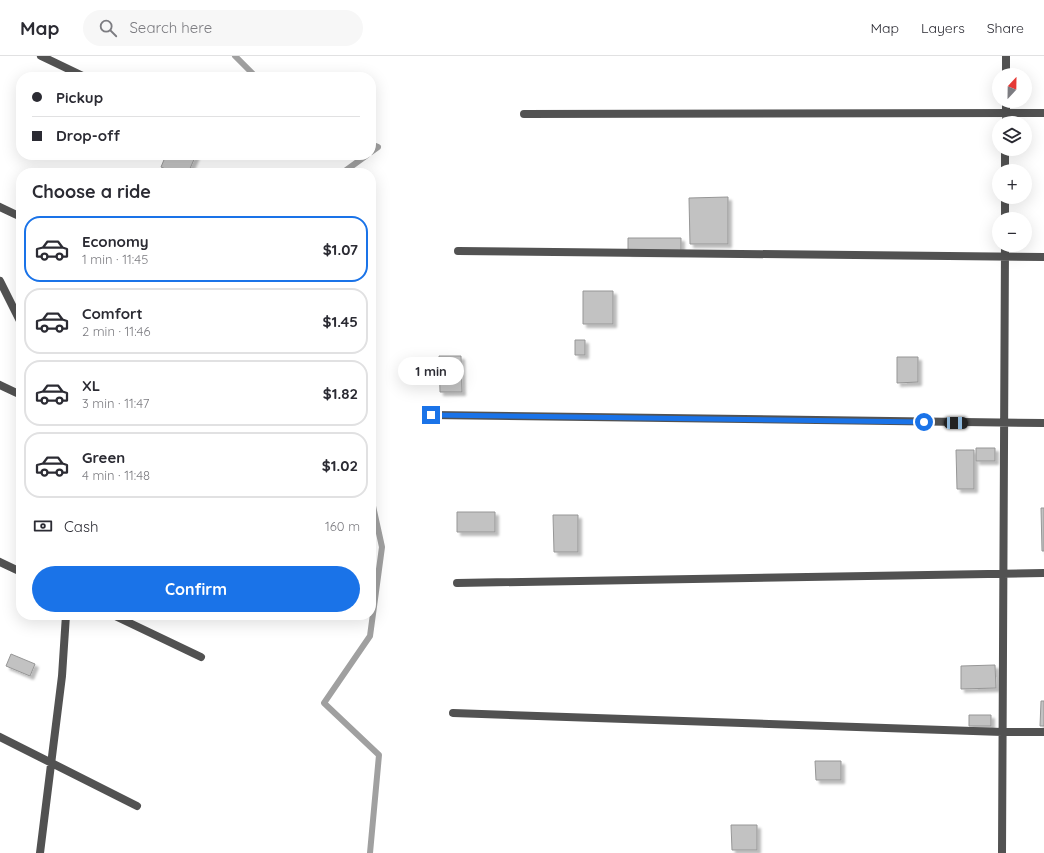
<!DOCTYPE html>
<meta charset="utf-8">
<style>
body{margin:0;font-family:Quicksand,sans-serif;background:#f7f7f7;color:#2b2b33;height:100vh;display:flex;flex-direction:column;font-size:15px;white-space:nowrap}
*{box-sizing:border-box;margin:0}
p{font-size:13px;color:#7c7c81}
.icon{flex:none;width:22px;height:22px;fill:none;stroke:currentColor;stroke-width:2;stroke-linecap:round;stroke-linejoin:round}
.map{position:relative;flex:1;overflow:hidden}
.side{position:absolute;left:16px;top:112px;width:360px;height:452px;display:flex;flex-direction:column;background:#fff;border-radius:16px;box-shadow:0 4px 16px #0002}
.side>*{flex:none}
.top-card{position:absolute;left:16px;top:16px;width:360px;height:88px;border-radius:16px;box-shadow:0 4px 16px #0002;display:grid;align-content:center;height:88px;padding:0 16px;background:#fff}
.needle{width:26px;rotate:22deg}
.controls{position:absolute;left:992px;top:12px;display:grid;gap:8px}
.controls a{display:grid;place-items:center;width:40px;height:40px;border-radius:50%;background:#fff;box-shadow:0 4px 16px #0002;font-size:20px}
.end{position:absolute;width:18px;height:18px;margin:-9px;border:5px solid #1a73e8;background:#fff;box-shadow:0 0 0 2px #fff}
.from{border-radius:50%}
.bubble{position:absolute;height:28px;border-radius:14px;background:#fff;box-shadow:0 4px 16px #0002;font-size:13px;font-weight:700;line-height:28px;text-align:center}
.car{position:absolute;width:12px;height:24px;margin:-12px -6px;border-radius:5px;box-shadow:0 0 3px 1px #0007;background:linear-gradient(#222 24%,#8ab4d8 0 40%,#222 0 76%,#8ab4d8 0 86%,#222 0)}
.top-card b{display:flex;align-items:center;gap:14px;height:38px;font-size:15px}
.top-card b+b{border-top:1px solid #e1e1e2}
.top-card i{width:10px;height:10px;background:#2b2b33}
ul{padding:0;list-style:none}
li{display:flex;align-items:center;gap:12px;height:66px;margin:0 8px 6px;padding:0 8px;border:2px solid #e1e1e2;border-radius:16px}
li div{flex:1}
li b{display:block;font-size:15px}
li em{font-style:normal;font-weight:700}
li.current{border-color:#1a73e8}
li>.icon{width:36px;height:36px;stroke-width:1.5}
h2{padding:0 16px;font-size:18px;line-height:48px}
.pay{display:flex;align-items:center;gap:10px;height:44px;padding:0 16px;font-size:15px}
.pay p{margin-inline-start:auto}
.primary-button{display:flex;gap:8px;margin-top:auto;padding:8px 16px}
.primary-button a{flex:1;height:46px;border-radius:24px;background:#1a73e8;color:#fff;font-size:16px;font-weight:700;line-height:46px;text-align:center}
header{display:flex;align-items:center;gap:24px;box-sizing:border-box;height:56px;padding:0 20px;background:#fff;border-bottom:1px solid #e1e1e2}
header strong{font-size:19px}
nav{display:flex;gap:22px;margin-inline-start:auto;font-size:14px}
.search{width:280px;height:36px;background:#f7f7f7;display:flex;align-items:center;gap:10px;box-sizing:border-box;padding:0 14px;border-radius:22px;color:#7c7c81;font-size:15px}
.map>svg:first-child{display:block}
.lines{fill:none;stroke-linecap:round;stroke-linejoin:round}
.stream{stroke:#a0a0a0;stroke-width:6}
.building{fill:#c2c2c2;stroke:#969696;filter:url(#shadow)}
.street{stroke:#525252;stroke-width:8}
.route{stroke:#1a73e8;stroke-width:5}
</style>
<header>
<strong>Map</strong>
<div class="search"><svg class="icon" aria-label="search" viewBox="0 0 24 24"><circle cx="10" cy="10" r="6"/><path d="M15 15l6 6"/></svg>Search here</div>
<nav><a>Map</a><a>Layers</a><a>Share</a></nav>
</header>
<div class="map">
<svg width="1044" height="797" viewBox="0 0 1044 797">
<defs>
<filter id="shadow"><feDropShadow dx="3.5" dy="3.5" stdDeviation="1" flood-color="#0004"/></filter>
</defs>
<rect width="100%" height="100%" fill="#fff"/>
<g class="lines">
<!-- stream -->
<path class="stream" d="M 235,0 L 256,21
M 371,88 L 378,91 L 371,96
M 337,117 L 345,115 L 367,99
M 370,797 L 379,699 L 324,647 L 370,580 L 382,491 L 371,441"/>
</g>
<!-- building -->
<path class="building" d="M 166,99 L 196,99 L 188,117 L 174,117 L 161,111 Z
M 728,141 L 728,188 L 690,188 L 689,142 Z
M 628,182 L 681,182 L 681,196 L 628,196 Z
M 583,235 L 613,235 L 613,268 L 583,268 Z
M 575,284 L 585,284 L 585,299 L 575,299 Z
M 439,300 L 461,300 L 462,336 L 440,336 Z
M 897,301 L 918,301 L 918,326 L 897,327 Z
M 976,392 L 995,392 L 995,405 L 976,405 Z
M 956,394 L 974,394 L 974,433 L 957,433 Z
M 1041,452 L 1044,452 L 1044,495 L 1042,495 Z
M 457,456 L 495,456 L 495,476 L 457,476 Z
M 553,459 L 578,459 L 578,496 L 554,496 Z
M 11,598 L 35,608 L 30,620 L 6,610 Z
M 995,609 L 996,632 L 961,633 L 961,610 Z
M 1041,645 L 1044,645 L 1044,670 L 1040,670 Z
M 969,659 L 991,659 L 991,670 L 969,670 Z
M 815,705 L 841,705 L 841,724 L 816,724 Z
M 731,769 L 757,769 L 757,794 L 732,794 Z"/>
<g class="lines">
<!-- street -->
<path class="street" d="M 41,0 L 85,21
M 1006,19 L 1006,0
M 524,58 L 1044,57
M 1006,67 L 1006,45
M 1005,115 L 1005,93
M 0,151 L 21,161
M 1005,163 L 1005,141
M 458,195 L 1044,201
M 0,225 L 21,267
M 0,329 L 21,339
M 431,359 L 1044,367
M 0,506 L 21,516
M 457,527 L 1044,517
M 113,559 L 201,601
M 453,657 L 1002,676 L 1044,676
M 0,681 L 137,750
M 40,797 L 62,620 L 66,559
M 1002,797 L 1005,189"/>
</g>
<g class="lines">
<!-- route -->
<path class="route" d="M 431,359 L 924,366"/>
</g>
</svg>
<div class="controls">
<a><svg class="needle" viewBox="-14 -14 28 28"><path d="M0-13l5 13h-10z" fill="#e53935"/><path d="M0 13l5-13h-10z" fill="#7c7c81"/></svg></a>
<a><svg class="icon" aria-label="layers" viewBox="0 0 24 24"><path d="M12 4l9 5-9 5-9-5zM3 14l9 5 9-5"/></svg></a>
<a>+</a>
<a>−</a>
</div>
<i class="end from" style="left:924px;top:366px"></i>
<i class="end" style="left:431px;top:359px"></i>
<div class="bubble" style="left:398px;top:301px;width:66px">1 min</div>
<i class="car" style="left:956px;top:367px;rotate:91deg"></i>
<div class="top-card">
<b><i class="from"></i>Pickup</b>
<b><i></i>Drop-off</b>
</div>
<section class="side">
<h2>Choose a ride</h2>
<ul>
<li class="current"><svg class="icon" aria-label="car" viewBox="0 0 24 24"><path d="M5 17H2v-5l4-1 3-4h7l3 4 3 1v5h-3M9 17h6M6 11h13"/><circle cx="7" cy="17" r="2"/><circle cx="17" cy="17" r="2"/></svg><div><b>Economy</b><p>1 min · 11:45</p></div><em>$1.07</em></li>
<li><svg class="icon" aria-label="car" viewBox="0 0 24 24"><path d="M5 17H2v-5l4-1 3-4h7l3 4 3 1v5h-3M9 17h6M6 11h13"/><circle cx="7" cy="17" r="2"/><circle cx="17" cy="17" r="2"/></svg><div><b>Comfort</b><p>2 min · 11:46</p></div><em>$1.45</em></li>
<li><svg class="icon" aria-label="car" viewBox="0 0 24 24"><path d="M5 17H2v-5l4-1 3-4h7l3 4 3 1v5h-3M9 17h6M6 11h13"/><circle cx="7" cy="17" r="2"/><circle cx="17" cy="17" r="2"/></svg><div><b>XL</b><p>3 min · 11:47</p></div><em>$1.82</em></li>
<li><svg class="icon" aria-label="car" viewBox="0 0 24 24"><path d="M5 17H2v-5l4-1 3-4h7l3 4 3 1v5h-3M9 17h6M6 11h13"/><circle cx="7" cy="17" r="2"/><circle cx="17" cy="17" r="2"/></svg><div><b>Green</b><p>4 min · 11:48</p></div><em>$1.02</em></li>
</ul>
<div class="pay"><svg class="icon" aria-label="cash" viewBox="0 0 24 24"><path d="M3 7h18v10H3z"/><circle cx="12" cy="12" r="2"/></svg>Cash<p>160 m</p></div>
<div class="primary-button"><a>Confirm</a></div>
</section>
</div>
